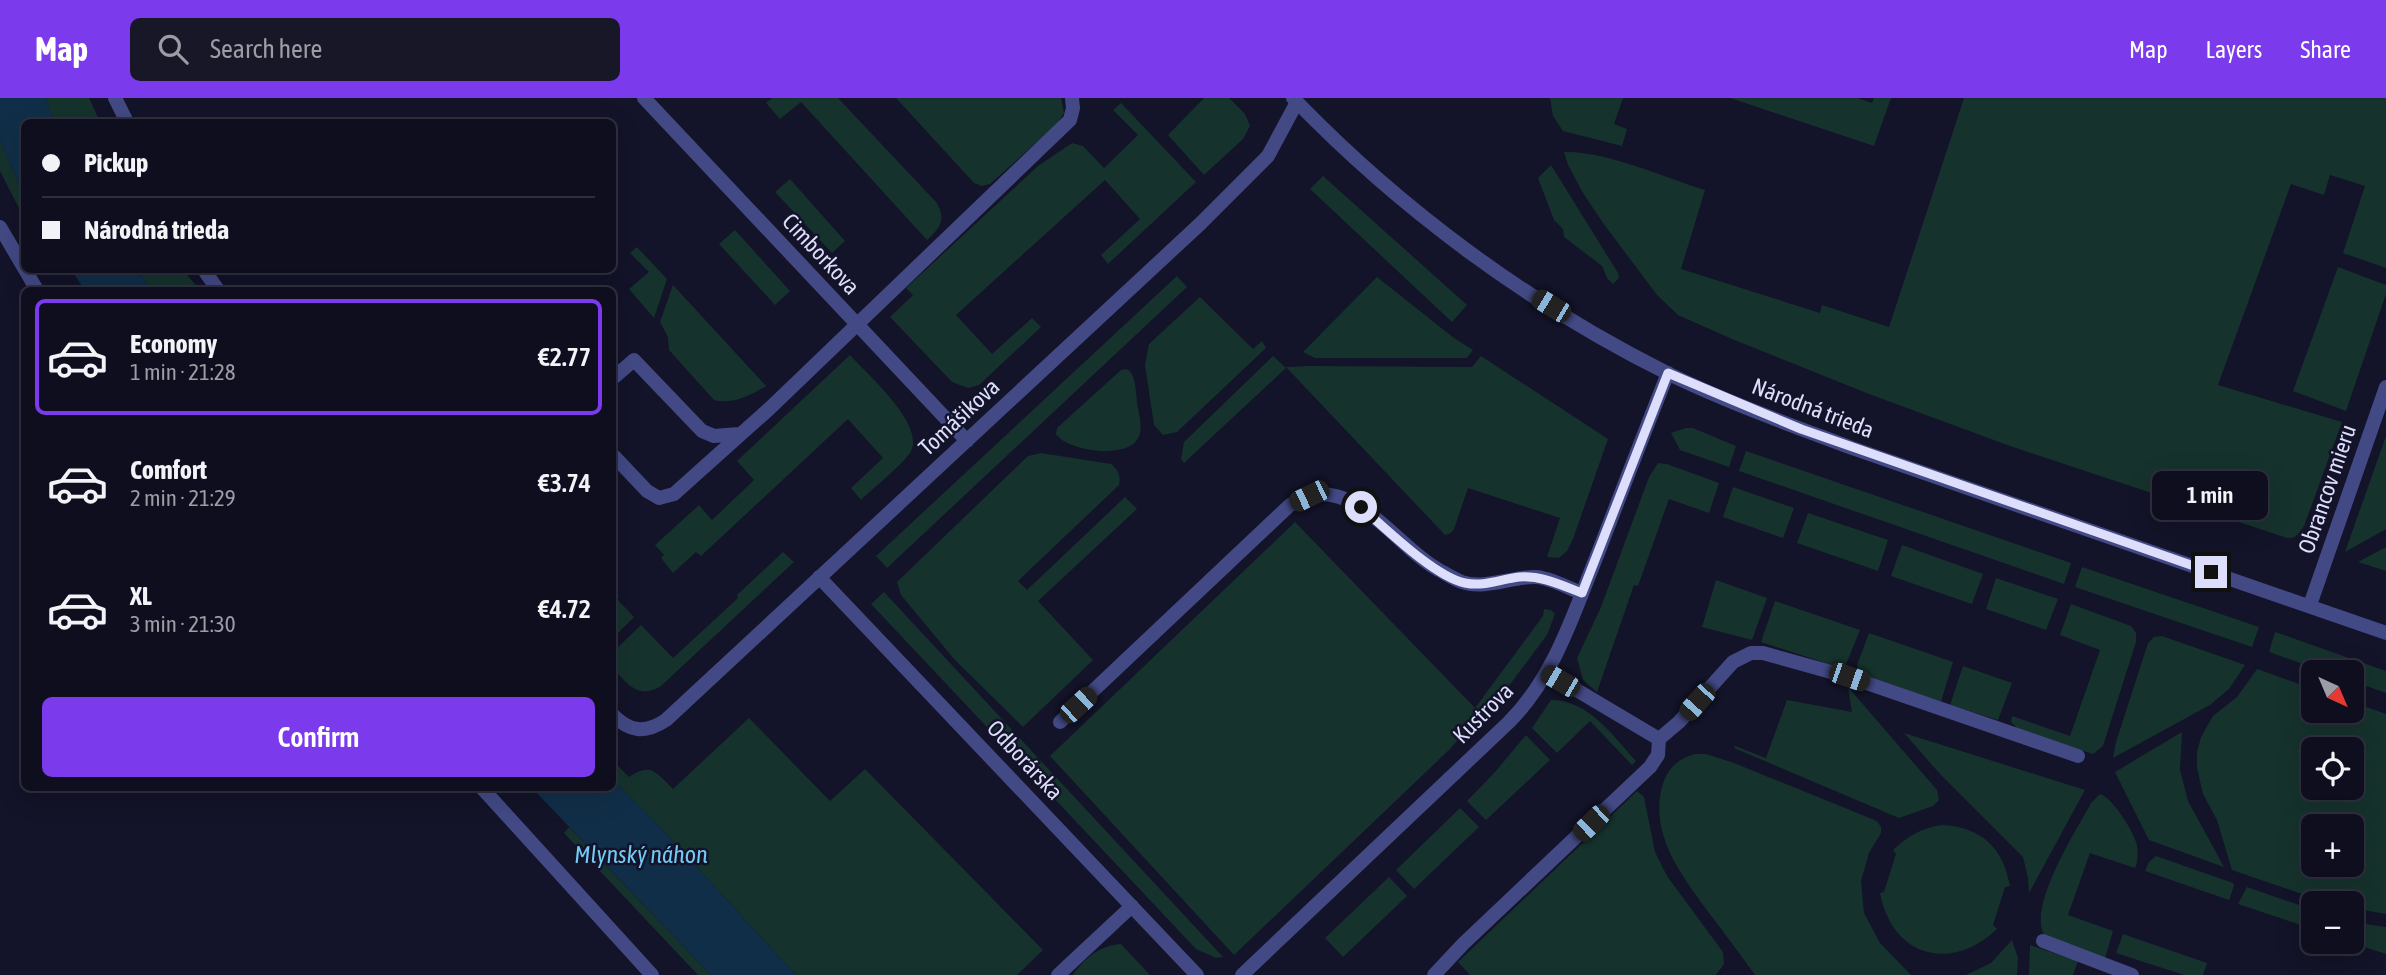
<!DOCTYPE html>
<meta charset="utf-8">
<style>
body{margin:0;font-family:"Asap Condensed",sans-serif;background:#171728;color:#f1f3f6;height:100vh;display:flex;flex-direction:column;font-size:26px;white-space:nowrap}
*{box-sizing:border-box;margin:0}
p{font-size:23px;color:#9b9ca4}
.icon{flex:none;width:38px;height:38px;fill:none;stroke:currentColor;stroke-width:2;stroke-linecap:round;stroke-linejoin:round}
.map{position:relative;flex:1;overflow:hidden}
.side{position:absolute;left:21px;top:189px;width:595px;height:504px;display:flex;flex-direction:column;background:#0e0e1f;border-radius:10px;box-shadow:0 7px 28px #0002,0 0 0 2px #2e2e3d}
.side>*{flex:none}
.guide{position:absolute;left:21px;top:21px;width:595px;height:154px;border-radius:10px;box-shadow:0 7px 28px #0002,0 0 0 2px #2e2e3d;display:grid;align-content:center;height:154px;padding:0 21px;background:#0e0e1f}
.needle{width:46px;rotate:136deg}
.controls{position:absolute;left:2301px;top:562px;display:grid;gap:14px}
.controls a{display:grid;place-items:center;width:63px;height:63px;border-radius:10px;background:#0e0e1f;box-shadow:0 7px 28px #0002,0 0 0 2px #2e2e3d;font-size:35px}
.end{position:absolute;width:32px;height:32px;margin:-16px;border:9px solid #dddefc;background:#111;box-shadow:0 0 0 4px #111}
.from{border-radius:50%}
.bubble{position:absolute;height:49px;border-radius:10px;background:#0e0e1f;box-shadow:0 7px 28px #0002,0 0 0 2px #2e2e3d;font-size:23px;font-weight:600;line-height:49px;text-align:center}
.car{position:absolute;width:21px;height:42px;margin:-21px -10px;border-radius:9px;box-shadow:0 0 5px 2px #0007;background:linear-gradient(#222 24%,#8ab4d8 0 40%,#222 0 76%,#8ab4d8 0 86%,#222 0)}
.guide b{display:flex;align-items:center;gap:24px;height:66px;font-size:26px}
.guide b+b{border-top:2px solid #2e2e3d}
.guide i{width:18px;height:18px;background:#f1f3f6}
ul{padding:12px 0 0;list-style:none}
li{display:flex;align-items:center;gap:21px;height:116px;margin:0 14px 10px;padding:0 7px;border:4px solid transparent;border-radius:10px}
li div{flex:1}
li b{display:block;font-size:26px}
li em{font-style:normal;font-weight:600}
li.on{border-color:#7c3aed}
li>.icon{width:63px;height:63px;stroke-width:1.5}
.cta{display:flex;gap:14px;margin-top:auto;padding:14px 21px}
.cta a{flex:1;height:80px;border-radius:10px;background:#7c3aed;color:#fff;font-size:28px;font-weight:600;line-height:80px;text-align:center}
header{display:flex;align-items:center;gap:42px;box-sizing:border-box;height:98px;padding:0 35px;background:#7c3aed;color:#fff}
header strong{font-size:33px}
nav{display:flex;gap:38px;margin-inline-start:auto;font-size:24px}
.search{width:490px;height:63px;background:#171728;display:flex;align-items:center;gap:18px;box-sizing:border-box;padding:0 24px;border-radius:10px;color:#9b9ca4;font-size:26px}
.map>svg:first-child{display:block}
.green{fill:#16322d;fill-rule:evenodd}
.water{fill:#112e48}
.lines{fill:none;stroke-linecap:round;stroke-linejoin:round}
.service{stroke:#424984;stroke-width:14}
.minor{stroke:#424984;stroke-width:14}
.tertiary{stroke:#424984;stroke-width:14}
.route{stroke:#dddefc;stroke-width:9}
.labels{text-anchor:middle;stroke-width:5;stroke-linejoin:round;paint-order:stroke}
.street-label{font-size:23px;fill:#dddefc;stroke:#131329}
.water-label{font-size:24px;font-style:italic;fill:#73cbf4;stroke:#131329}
</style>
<header>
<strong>Map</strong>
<div class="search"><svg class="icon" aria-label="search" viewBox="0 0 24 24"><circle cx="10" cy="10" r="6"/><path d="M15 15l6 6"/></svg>Search here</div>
<nav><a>Map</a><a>Layers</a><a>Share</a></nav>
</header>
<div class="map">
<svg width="2386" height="877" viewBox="0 0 2386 877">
<rect width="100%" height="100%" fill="#131329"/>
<!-- green -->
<path class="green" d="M 45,0 L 89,0 L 100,24 L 55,24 Z
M 772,0 L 838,0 L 936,104 C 947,121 940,130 927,142 L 801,4 L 780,21 L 766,5 Z
M 896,0 L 1061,0 L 1064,15 L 1058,25 L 990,86 L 982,88 L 974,85 Z
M 1204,0 L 1229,0 L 1245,16 L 1250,28 L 1243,41 L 1204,77 L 1168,37 Z
M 1550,0 L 1623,0 L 1614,26 L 1627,31 L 1622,48 L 1563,33 L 1553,18 Z
M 1730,0 L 1857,0 L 1872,5 L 1874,0 L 1891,0 L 1874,48 Z
M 1964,0 L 2386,0 L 2386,170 L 2343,155 L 2365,88 L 2330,77 L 2324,97 L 2291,86 L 2218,287 L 2342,324 L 2304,428 C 2299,435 2296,441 2287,440 L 2010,348 L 1869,296 L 1732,241 L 1678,217 L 1657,197 L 1603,125 L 1583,95 L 1568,67 L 1564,54 C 1603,52 1667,80 1705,92 L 1681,171 L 1820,215 L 1822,207 L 1889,229 Z
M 1121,5 L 1196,84 L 1108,166 L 1101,157 L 1140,121 L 1105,82 L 956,217 L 992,256 L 1032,220 L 1041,229 L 979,287 L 968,290 L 952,284 L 890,219 L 913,197 L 906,190 L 1038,68 L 1072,45 L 1083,48 L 1104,70 L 1138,37 L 1113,12 Z
M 0,42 L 24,97 L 24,120 L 0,73 Z
M 1551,67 L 1618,175 L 1619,180 L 1613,186 L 1607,180 L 1602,168 L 1564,139 L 1563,131 L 1554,122 L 1538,80 Z
M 1323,78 L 1467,207 L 1452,224 L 1310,91 Z
M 790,81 L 845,143 L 832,155 L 775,94 Z
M 735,132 L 790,193 L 775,207 L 719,146 Z
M 637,149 L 667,181 L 654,220 L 629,191 L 649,174 L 630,155 Z
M 2338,169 L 2386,187 L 2386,196 L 2346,313 L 2293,293 Z
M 136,172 L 183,172 L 200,192 L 152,192 Z
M 1177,178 L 1187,189 L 887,470 L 876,458 Z
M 1377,179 L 1454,240 L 1473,252 L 1467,260 L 1315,260 L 1303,254 Z
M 673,187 L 766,288 C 751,297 732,307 714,302 L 669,252 L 668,239 L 660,224 Z
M 1200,199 L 1253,251 L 1262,243 L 1266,250 L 1177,334 L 1163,337 L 1154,327 L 1145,267 L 1149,246 Z
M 850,257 C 867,276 925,326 911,353 C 905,365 873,390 861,402 L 851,390 L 883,360 L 848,321 L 701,458 L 696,454 L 673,475 L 661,460 L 664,457 L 655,447 L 699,407 L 712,422 L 754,382 L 737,363 Z
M 1273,258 L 1286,270 L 1184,365 L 1181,361 L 1184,344 Z
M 1481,258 L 1608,341 L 1573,441 L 1567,453 L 1559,460 L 1547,459 L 1560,420 L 1468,390 L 1454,431 L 1451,435 L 1445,437 L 1286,269 L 1310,268 L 1472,269 Z
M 1126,271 L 1130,273 C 1136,282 1136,294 1137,305 C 1139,317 1144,332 1137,342 C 1124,361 1067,353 1056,336 L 1057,330 L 1121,272 Z
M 1686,330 L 1693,330 L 1736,348 L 1729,369 L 1680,352 L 1671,335 Z
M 2386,338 L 2386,431 L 2345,454 Z
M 1746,353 L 2071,465 L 2064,486 L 1739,373 Z
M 1041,355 L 1111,366 C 1118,372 1121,377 1119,387 L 1018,483 L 1027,492 L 1125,399 L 1137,411 L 1038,503 L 1093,562 L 1023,629 L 954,561 L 901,497 L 897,484 L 1028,358 Z
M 1658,365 L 1667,366 L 1719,385 L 1709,415 L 1669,401 L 1638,488 L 1634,487 L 1597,594 L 1583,582 L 1577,560 L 1601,509 L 1649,379 Z
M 1733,389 L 1794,410 L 1783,440 L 1723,419 Z
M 1808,415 L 1888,442 L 1878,473 L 1797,445 Z
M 1295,424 L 1475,610 L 1537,526 L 1543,518 L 1544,511 L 1551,512 L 1555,516 L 1547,537 L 1485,620 L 1480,616 L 1450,651 L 1234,857 L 1050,658 Z
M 1902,447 L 1983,476 L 1972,506 L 1891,478 Z
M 2386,449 L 2386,473 L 2358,464 Z
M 783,454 L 794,464 L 661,588 C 639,602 627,586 613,570 L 613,554 L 641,527 L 673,560 L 738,500 L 737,497 Z
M 2082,469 L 2259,529 L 2252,549 L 2075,489 Z
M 1996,480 L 2058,501 L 2046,532 L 1986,511 Z
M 1716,482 L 1767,500 L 1752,542 L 1702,529 Z
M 613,490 L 619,498 L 617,501 L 634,519 L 613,540 Z
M 884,494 L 1223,859 L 1216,860 L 1196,851 L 871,506 Z
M 1775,503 L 1860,532 L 1845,569 L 1841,570 L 1761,544 Z
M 2071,506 L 2131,528 L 2136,535 L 2136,544 L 2103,648 L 2093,656 L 2018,631 L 2011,624 L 2012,618 L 2070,638 L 2100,552 L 2060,537 Z
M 2275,534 L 2386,573 L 2386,595 L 2352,583 L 2352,574 L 2326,574 L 2269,554 Z
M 1869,535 L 1953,564 L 1941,604 L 1860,576 L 1857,567 Z
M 2162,538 L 2245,567 L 2229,591 L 2210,607 L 2113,660 L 2116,644 L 2148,545 L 2154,539 Z
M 1963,568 L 2012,585 L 1998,622 L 1950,607 Z
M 2257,571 L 2313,591 L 2314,612 L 2352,612 L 2352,604 L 2386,616 L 2386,816 L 2352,810 L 2352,805 L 2328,805 L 2232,772 L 2217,722 L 2203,696 L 2197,670 L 2197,654 L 2201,639 L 2213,618 L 2237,599 ZM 2352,651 L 2352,690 L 2314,690 L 2314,651 ZM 2352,728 L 2352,766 L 2314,766 L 2314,728 Z
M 1848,589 L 1937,692 L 1939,702 L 1933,708 L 1899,720 L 1734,650 L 1735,648 L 1766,660 L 1787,602 L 1852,614 Z
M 1551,602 C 1590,603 1612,637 1636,663 L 1632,667 L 1590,623 L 1557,655 L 1532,630 Z
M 749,620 L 830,703 L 865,671 L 1043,852 L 1017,877 L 796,877 L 658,727 L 613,682 L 612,662 L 629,679 C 651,664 656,674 673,691 Z
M 2182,634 L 2180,672 L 2188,703 L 2224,769 L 2149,742 L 2115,674 Z
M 1904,635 L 2085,692 L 2029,795 L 2028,780 L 2023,759 L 1940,676 Z
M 1526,637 L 1550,662 L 1486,722 L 1467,703 L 1495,674 Z
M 1695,656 L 1706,656 L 1734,665 L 1877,723 L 1881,729 L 1881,735 L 1869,755 L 1861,783 L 1864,815 L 1880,845 L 1911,877 L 1755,877 C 1739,855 1723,833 1706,811 C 1680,775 1650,736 1662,689 C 1667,671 1677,661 1695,656 Z
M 1637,693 L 1644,699 L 1655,754 L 1667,778 L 1723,854 L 1724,866 L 1716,877 L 1470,877 L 1458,864 Z
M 2100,696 C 2113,700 2134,734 2137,747 C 2138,755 2138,763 2135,770 L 2090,755 L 2068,817 L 2113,833 L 2105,861 L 2044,837 C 2028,807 2076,733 2091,705 Z
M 1460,710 L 1479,729 L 1414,791 L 1396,772 Z
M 1942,727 C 1981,729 2003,749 2010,788 L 2005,789 L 1993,827 L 1997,831 C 1951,875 1892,859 1880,795 L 1884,794 L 1896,756 L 1893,752 C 1908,738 1921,730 1942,727 Z
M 569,729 L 711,877 L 698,877 L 564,735 Z
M 2156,758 L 2233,785 L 2234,788 L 2229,802 L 2145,773 L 2149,764 Z
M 1389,779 L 1407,798 L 1343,859 L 1325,840 Z
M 2247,789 L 2313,812 L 2313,831 L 2238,806 Z
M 2352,824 L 2386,829 L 2386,856 L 2349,844 L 2352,844 Z
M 2123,836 L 2207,865 L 2203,877 L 2184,877 L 2116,855 Z
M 2012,842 L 2018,860 L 2017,877 L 1966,877 L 1991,865 Z
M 1121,846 L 1150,877 L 1073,877 C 1084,860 1101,847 1121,846 Z
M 2030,847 L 2078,863 L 2073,877 L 2029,877 Z"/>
<!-- water -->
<path class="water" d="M 0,0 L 45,0 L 55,24 L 24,24 L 24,97 L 0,42 Z
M 71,172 L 136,172 L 152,192 L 85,192 Z
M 613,682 L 658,727 L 796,877 L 711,877 L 532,690 L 612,690 Z"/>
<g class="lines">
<!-- service -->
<path class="service" d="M 612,281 L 634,262 L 702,333 L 714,338 L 739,336
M 612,356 L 647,393 L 659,400 L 674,396 L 769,311 L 1070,22 L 1073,10 L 1072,0
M 1548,575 L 1659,641
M 1060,624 L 1290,407 C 1296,405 1302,400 1309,398 C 1360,385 1398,450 1439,472 C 1446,476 1454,481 1462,484 C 1485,492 1513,478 1536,479 C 1551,480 1568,490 1582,495
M 2043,843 L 2132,877
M 1434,877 L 1463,846 L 1650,669 L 1658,657 L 1659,641 L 1679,624 L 1733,564 L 1751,555 L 1763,555 L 1849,579 L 2078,658"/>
<!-- minor -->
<path class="minor" d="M 115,0 L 127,24
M 644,0 L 967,343
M 0,129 L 37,192
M 204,172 L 218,192
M 819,479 L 1197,877
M 2310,507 L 2386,289
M 612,616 C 629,634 645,636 666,622 L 1200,126 L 1268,58 L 1297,4
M 482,690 L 652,877
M 1058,877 L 1132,808
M 1242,877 L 1509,624 C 1555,578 1574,514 1598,455 C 1621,395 1644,335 1668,275"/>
<!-- tertiary -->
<path class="tertiary" d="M 1293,0 C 1401,112 1530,207 1669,276 C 1729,305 1791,327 1852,350 L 2386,535"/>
</g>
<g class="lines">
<!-- route -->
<path class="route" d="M 1361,409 C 1385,430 1435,479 1465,485 C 1484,489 1501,481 1519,479 C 1541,477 1561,487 1582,495 L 1668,275 L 1801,331 L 2211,474"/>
</g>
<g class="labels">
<!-- street labels -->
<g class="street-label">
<text transform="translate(821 156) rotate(47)" y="8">Cimborkova</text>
<text transform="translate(1813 310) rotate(21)" y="8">Národná trieda</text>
<text transform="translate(959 319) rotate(-43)" y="8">Tomášikova</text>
<text transform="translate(2327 391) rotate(-71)" y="8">Obrancov mieru</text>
<text transform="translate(1483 615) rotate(-45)" y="8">Kustrova</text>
<text transform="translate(1025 662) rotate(47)" y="8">Odborárska</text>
</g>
<!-- water labels -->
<g class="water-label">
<text x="641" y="765">Mlynský náhon</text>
</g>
</g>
</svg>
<div class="controls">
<a><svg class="needle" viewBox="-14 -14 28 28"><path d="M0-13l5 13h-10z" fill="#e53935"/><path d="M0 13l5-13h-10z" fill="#9b9ca4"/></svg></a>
<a><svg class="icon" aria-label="locate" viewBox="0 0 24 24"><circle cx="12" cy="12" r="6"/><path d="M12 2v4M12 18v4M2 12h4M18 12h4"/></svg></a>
<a>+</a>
<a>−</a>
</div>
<i class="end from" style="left:1361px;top:409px"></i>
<i class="end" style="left:2211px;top:474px"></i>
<div class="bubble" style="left:2152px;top:373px;width:116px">1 min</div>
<i class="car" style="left:1551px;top:208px;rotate:301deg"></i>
<i class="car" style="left:1309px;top:398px;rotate:244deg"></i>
<i class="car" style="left:1849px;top:579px;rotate:109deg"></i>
<i class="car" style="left:1560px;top:583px;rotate:300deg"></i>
<i class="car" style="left:1697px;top:604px;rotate:222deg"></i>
<i class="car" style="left:1078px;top:607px;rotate:47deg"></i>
<i class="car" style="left:1591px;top:725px;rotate:226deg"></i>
<div class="guide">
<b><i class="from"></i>Pickup</b>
<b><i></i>Národná trieda</b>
</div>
<section class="side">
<ul>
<li class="on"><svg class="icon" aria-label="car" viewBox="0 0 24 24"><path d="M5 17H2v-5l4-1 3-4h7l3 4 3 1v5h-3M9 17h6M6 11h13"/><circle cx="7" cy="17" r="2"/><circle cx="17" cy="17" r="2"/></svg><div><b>Economy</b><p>1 min · 21:28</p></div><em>€2.77</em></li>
<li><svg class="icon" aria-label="car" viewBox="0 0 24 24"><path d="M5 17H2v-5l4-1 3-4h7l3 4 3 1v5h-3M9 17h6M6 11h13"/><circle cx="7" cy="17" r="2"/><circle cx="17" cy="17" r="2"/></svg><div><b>Comfort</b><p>2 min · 21:29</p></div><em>€3.74</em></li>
<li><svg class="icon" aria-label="car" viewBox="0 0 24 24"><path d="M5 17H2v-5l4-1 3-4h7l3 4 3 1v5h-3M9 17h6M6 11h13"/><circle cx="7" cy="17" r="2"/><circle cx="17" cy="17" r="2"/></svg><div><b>XL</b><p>3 min · 21:30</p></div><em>€4.72</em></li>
</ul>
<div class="cta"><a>Confirm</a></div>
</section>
</div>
